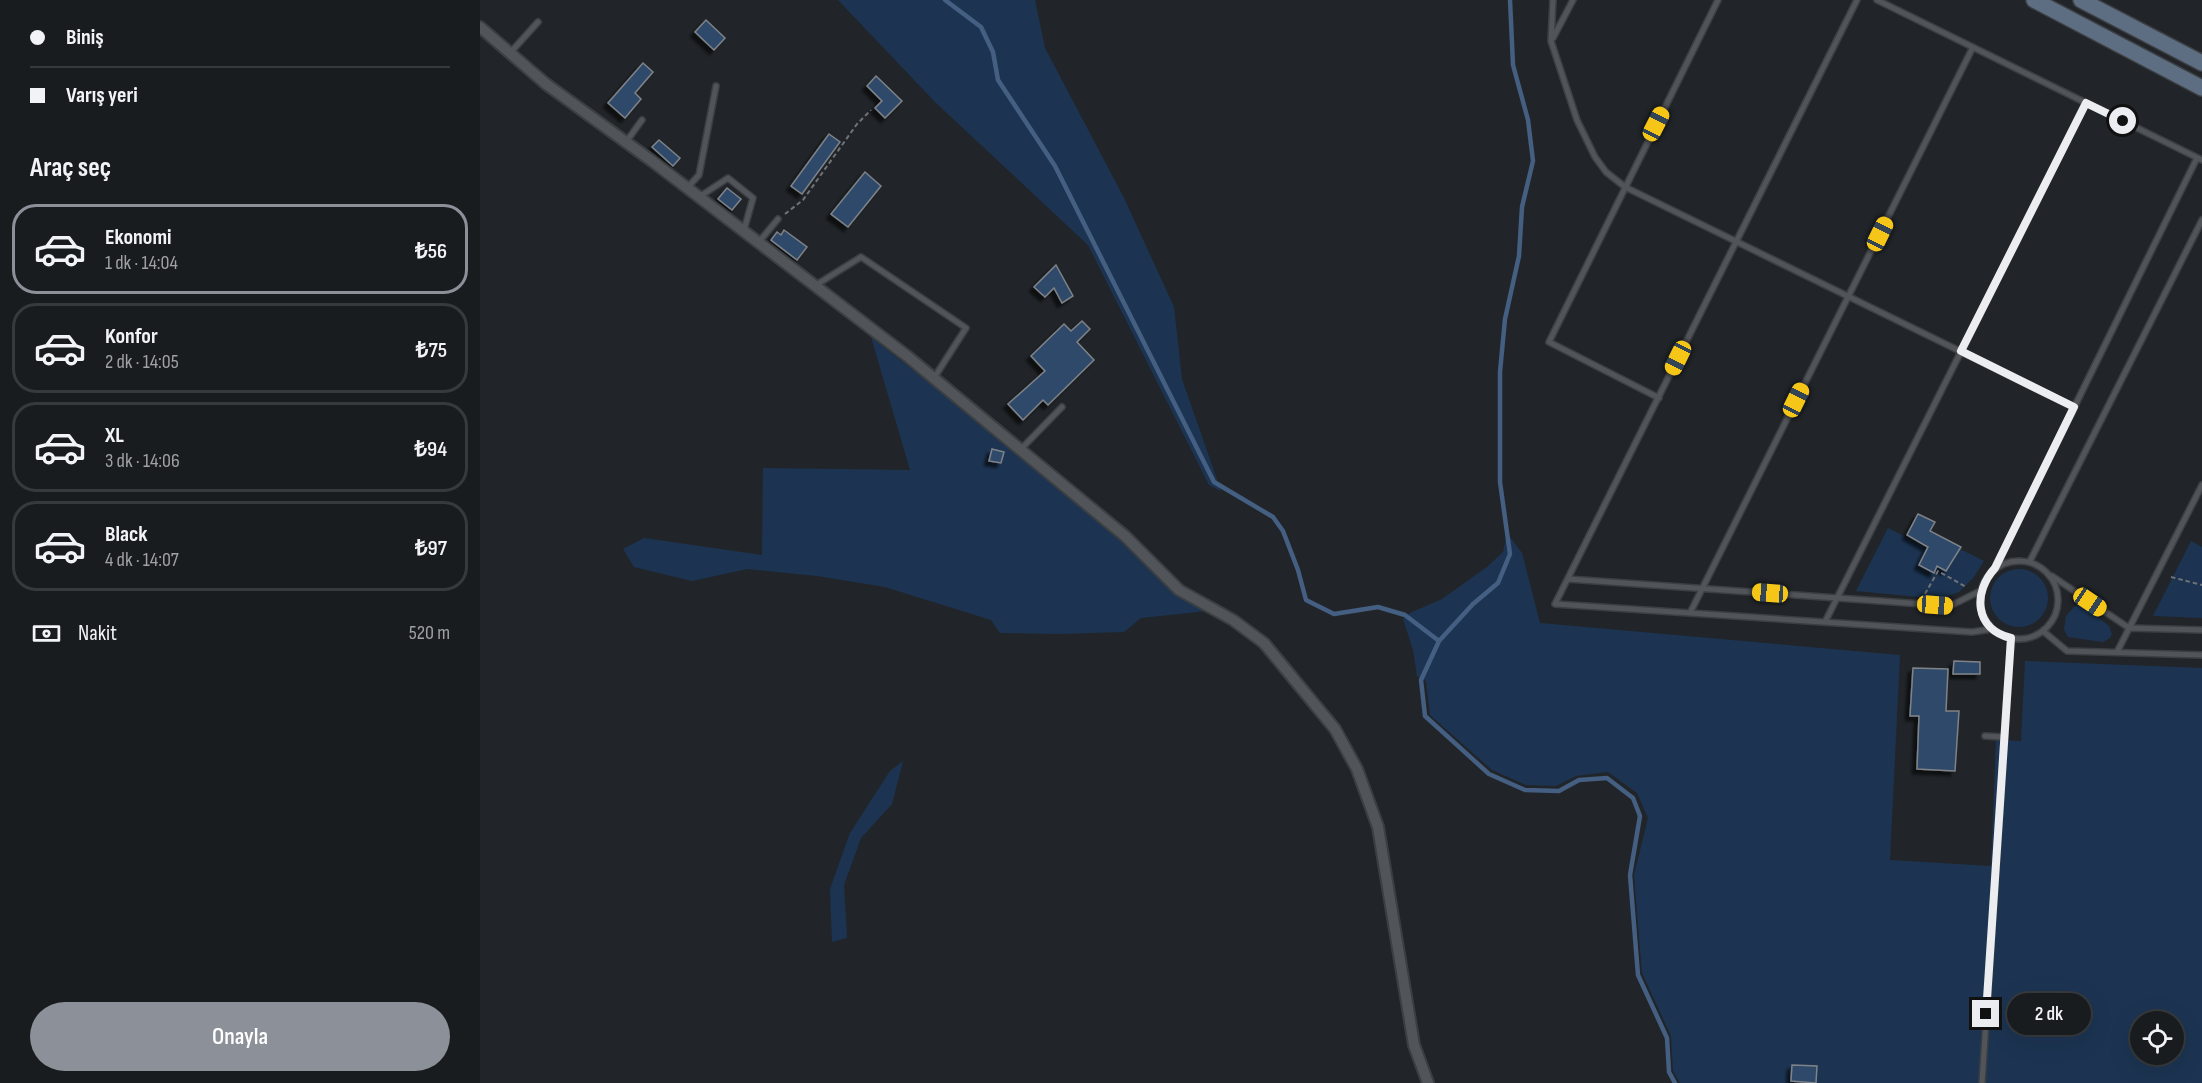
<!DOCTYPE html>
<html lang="tr">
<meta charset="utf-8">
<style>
body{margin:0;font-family:"Sofia Sans Condensed",sans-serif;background:#222528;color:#f1f3f6;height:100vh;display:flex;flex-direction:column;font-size:22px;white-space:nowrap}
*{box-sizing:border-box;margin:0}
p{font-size:20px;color:#9fa1a4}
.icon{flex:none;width:33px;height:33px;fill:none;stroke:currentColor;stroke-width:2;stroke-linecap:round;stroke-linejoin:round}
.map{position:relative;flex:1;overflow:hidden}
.panel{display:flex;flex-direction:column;background:#191c1f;width:480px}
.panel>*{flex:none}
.banner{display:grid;align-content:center;height:132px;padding:0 30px;background:#191c1f}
.controls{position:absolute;left:1650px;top:1011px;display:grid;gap:12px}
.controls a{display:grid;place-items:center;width:54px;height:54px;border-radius:50%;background:#191c1f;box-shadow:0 6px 24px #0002,0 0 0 2px #373a3d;font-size:30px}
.end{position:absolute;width:27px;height:27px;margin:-14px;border:8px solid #ebedf0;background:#111;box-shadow:0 0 0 3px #111}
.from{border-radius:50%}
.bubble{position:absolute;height:42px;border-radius:21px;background:#191c1f;box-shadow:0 6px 24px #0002,0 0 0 2px #373a3d;font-size:20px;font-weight:600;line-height:42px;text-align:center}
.car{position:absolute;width:18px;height:36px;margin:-18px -9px;border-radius:8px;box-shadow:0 0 4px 2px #0007;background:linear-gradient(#f5c518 24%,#345 0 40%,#f5c518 0 76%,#345 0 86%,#f5c518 0)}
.banner b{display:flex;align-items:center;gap:21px;height:57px;font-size:22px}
.banner b+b{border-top:2px solid #373a3d}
.banner i{width:15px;height:15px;background:#f1f3f6}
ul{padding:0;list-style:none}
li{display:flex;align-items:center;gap:18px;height:90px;margin:0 12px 9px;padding:0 18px;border:3px solid #373a3d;border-radius:24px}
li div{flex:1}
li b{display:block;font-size:22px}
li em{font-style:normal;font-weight:600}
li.current{border-color:#8c9099}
li>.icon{width:54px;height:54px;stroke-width:1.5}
h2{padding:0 30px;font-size:27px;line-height:72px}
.pay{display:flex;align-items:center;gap:15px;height:66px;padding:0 30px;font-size:22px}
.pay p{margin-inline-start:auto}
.action{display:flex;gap:12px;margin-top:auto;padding:12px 30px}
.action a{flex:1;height:69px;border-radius:36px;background:#8c9099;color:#fff;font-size:24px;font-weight:600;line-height:69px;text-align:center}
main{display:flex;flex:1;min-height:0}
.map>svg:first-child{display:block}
.green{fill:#1c3452;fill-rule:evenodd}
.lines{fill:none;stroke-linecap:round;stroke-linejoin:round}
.stream{stroke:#445f82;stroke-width:4.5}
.building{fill:#2e496a;stroke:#7f8388;stroke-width:1.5;filter:url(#shadow)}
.lane-casing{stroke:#3c3f42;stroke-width:8}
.street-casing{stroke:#3c3f42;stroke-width:14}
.secondary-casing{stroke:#3c3f42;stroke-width:18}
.path{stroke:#707377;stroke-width:2;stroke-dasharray:4.5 3;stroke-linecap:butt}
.lane{stroke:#515459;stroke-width:5}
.street{stroke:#515459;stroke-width:10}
.secondary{stroke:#5e6e82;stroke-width:15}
.route{stroke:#ebedf0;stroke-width:8}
</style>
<main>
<section class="panel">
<div class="banner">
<b><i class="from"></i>Biniş</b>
<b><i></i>Varış yeri</b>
</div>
<h2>Araç seç</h2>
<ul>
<li class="current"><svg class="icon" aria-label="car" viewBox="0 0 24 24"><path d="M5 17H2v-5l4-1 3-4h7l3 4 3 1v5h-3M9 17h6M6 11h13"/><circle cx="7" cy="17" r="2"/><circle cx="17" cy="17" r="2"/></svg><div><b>Ekonomi</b><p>1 dk · 14:04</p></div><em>₺56</em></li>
<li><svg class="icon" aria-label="car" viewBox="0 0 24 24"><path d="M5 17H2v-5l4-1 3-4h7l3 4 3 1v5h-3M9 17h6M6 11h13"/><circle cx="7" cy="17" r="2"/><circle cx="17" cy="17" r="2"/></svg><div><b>Konfor</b><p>2 dk · 14:05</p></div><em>₺75</em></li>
<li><svg class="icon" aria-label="car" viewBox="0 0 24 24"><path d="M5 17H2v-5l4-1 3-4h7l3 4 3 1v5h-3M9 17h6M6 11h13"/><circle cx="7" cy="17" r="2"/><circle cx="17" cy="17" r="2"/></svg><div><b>XL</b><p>3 dk · 14:06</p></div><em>₺94</em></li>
<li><svg class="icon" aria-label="car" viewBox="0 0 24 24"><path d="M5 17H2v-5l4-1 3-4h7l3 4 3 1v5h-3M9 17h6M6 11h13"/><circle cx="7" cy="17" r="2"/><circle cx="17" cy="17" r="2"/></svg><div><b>Black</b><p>4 dk · 14:07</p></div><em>₺97</em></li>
</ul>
<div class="pay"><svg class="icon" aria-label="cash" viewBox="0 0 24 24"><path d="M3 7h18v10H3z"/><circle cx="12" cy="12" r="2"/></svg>Nakit<p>520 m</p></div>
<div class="action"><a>Onayla</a></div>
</section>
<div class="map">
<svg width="1722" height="1083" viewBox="0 0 1722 1083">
<defs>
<filter id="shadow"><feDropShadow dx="-4.5" dy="4.5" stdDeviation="1.5" flood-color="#0009"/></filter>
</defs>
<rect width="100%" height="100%" fill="#212529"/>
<!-- green -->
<path class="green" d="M 358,0 L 555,0 L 565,48 L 644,198 L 694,307 L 702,379 L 741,491 L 729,485 L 608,245 L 455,102 Z
M 391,337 L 515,435 L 635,536 L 694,594 L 727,611 L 661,618 L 644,632 L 580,634 L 520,633 L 511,620 L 405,587 L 337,576 L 267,569 L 212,581 L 154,567 L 143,549 L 164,538 L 282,555 L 283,468 L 430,470 Z
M 1408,528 L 1473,561 L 1480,549 L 1504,561 L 1494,577 L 1479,592 L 1460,599 L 1376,591 Z
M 1027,533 L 1042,553 L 1060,623 L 1420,655 L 1410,860 L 1511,866 L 1516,740 L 1541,741 L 1545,661 L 1722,668 L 1722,1083 L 1200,1083 L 1193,1071 L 1191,1036 L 1162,973 L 1154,875 L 1168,818 L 1157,793 L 1128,772 L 1096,776 L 1076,786 L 1046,785 L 1012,770 L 950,715 L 946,681 L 937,676 L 933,650 L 923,619 L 930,613 L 962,599 L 1007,567 L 1023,552 ZM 1660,1022 L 1694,1022 L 1694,1054 L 1660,1054 Z
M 1711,541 L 1722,547 L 1722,618 L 1673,616 Z
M1510 598a29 29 0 1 1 58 0a29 29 0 1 1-58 0Z
M 1602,605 L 1629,626 L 1632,634 L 1630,638 L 1623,642 L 1588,637 L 1584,630 L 1586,616 L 1595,606 Z
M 423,761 L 412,804 L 381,838 L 364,885 L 367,938 L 352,942 L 350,889 L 370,833 L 410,771 Z"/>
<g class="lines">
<!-- stream -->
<path class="stream" d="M 465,0 L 501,27 L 513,52 L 518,80 L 575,166 L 734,482 L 793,517 L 803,531 L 818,570 L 826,600 L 854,614 L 898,607 L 925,615 L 959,641 L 941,680 L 945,716 L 1009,774 L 1045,790 L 1079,791 L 1099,780 L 1127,778 L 1153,798 L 1160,816 L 1150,875 L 1158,975 L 1187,1038 L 1189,1072 L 1195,1083
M 959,641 L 993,604 L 1018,583 L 1030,554 L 1020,482 L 1020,372 L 1025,319 L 1039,256 L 1042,207 L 1053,161 L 1048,120 L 1033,65 L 1030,0"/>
</g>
<!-- building -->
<path class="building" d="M 226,20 L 245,38 L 234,50 L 215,32 Z
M 163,63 L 173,72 L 155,93 L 161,99 L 145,118 L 128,103 Z
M 396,76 L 422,101 L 405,118 L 395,108 L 402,101 L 387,86 Z
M 349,134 L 360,142 L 322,194 L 311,186 Z
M 179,140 L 200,158 L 193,166 L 172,147 Z
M 385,172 L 401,186 L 368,227 L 351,214 Z
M 247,188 L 261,199 L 252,210 L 238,199 Z
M 304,230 L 327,247 L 317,260 L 291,240 L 297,232 L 301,235 Z
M 576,265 L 593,296 L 582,303 L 574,288 L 565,297 L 554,287 Z
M 602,321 L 610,329 L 597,342 L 614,360 L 568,405 L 563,400 L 543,420 L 528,404 L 565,371 L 551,356 L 584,324 L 591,331 Z
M 512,449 L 524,452 L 521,463 L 509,461 Z
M 1438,514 L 1455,522 L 1450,531 L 1481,547 L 1466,571 L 1457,566 L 1454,573 L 1439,565 L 1448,547 L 1427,535 Z
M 1474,661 L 1500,662 L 1500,674 L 1473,674 Z
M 1433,668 L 1468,669 L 1466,711 L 1479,711 L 1475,771 L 1437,769 L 1439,716 L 1430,716 Z
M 1312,1065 L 1337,1066 L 1336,1083 L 1311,1081 Z"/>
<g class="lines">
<!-- lane casing -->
<g class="lane-casing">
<path id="lane" d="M 1073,0 L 1071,41 L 1097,120 L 1115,157 L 1126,172 L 1145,187 L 1594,407
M 1377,0 L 1075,604 L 1492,632 L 1512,629
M 1397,0 L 1722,160
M 1073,38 L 1093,0
M 30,53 L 58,22
M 146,142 L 162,120
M 207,188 L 219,175 L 236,86
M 219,197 L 248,178 L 273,198 L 264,230
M 278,243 L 298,219
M 336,285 L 381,257 L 486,328 L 454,378
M 1179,398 L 1069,342 L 1238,0
M 541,449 L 582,407
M1500 600a39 39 0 1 1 78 0a39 39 0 1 1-78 0Z
M 1550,561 L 1722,220
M 1515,568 L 1717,158
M 1572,576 L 1649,628 L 1722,630
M 1088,579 L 1470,606 L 1500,591
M 1210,613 L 1493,47
M 1345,622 L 1606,103
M 1563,631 L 1587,651 L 1722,655
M 1637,652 L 1722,485
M 1505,736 L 1523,737
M 1502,1083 L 1531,638"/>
</g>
<!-- street casing -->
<g class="street-casing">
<path id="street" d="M 0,27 L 66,84 L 172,161 L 427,356 L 645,536 L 699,590 L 753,620 L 784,643 L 855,729 L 877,769 L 898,827 L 934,1045 L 948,1083"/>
</g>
<!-- secondary casing -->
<g class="secondary-casing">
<path id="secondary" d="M 1554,0 L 1722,88
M 1601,0 L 1722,63"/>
</g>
<!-- path -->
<path class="path" d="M 305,214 L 323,200 L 377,124 L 391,110
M 1691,577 L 1722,585
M 1445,594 L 1458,571 L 1486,587"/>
<!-- lane -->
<use href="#lane" class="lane"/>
<!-- street -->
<use href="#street" class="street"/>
<!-- secondary -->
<use href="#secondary" class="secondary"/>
</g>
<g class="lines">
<!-- route -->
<path class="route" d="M 1506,1014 L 1531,638 C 1494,629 1493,592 1515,568 L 1594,407 L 1481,351 L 1606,103 L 1643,121"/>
</g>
</svg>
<div class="controls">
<a><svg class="icon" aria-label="locate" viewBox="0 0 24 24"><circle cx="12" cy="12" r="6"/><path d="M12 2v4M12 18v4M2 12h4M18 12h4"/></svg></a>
</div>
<i class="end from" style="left:1643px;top:121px"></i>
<i class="end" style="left:1506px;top:1014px"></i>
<div class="bubble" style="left:1527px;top:993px;width:84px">2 dk</div>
<i class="car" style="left:1176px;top:124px;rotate:27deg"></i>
<i class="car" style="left:1400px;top:234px;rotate:26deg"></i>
<i class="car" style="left:1198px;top:358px;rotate:206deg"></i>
<i class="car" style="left:1316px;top:400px;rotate:26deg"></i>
<i class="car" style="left:1290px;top:593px;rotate:274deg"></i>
<i class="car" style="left:1610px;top:602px;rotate:124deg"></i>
<i class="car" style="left:1455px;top:605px;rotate:94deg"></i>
</div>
</main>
